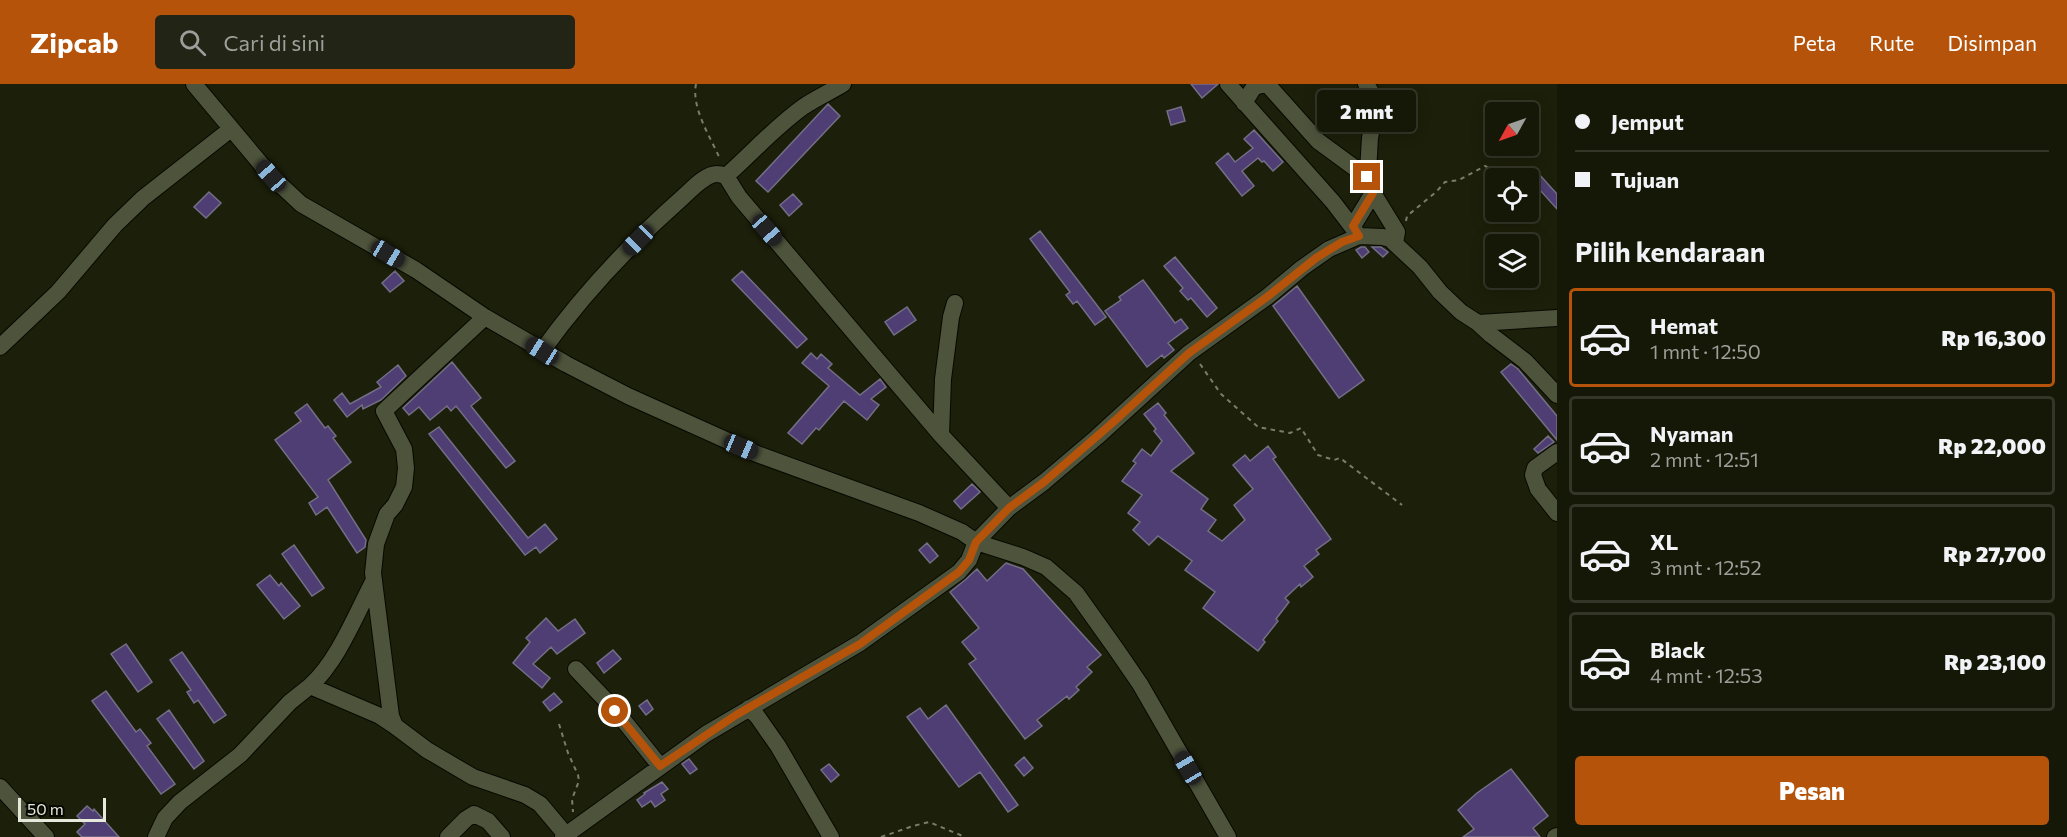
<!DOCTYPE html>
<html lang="id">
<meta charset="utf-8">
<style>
body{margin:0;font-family:Commissioner,sans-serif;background:#222415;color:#f1f3f6;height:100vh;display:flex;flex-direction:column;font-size:22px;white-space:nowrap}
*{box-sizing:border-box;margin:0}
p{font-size:20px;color:#9d9f9b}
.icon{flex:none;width:33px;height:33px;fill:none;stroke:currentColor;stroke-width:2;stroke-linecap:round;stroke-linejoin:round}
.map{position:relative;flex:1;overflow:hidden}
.side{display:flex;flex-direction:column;background:#151707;width:510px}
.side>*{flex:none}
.guide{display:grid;align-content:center;height:132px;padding:0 18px;background:#151707}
.needle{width:39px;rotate:230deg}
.controls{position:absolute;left:1485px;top:18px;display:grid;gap:12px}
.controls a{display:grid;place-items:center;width:54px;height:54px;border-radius:6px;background:#151707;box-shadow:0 3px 15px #0003,0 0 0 2px #343628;font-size:30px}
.scale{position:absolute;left:18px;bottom:15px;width:88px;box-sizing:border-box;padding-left:6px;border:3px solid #e5e8da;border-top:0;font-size:16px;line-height:21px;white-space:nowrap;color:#e5e8da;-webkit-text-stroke:4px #070802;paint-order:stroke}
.end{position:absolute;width:27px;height:27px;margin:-14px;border:8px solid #b45309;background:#fff;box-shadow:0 0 0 3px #fff}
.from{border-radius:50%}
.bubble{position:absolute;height:42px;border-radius:6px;background:#151707;box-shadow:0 3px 15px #0003,0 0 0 2px #343628;font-size:20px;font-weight:800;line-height:42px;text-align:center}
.car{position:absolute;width:18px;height:36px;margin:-18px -9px;border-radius:8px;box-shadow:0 0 4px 2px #0007;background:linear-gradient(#222 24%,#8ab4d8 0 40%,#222 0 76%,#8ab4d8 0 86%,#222 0)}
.guide b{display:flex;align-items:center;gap:21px;height:57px;font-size:22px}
.guide b+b{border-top:2px solid #343628}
.guide i{width:15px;height:15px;background:#f1f3f6}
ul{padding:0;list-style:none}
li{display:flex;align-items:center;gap:18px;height:99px;margin:0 12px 9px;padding:0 6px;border:3px solid #343628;border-radius:6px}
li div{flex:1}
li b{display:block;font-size:22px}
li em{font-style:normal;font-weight:800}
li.current{border-color:#b45309}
li>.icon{width:54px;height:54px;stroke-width:1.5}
h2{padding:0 18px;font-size:27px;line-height:72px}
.button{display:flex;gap:12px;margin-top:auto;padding:12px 18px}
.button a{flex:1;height:69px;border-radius:6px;background:#b45309;color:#fff;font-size:24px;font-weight:800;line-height:69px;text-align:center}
header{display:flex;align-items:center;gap:36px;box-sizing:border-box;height:84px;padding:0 30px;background:#b45309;color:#fff}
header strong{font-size:28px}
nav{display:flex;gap:33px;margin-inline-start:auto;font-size:21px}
.search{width:420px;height:54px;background:#222415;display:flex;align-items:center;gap:15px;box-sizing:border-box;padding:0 21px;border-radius:6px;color:#9d9f9b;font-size:22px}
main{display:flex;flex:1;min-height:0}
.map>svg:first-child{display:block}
.building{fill:#4e3e73;stroke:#746f87;stroke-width:1.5}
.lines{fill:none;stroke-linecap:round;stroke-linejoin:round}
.minor-casing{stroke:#070900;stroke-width:18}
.path{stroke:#7a7d6b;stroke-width:2;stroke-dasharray:4.5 4.5;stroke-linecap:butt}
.minor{stroke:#4e533c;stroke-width:16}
.route{stroke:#b45309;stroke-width:8}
</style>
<header>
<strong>Zipcab</strong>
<div class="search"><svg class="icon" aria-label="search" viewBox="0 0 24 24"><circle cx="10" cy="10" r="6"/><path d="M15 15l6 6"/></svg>Cari di sini</div>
<nav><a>Peta</a><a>Rute</a><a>Disimpan</a></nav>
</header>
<main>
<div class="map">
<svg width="1557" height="753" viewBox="0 0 1557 753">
<rect width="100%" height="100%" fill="#1c1f09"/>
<!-- building -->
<path class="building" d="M 1191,0 L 1218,0 L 1202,14 Z
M 828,20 L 840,32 L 768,108 L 756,97 Z
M 1181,23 L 1185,37 L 1171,41 L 1167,27 Z
M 1254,46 L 1283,78 L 1273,87 L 1264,77 L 1262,78 L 1258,74 L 1242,87 L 1254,102 L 1242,112 L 1216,79 L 1228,69 L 1235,78 L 1253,64 L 1244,55 Z
M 1538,89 L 1557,110 L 1557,125 L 1531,96 Z
M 209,108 L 221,119 L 206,134 L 194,123 Z
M 793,110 L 802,120 L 789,132 L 780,121 Z
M 1040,147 L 1106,233 L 1095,241 L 1077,217 L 1073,220 L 1066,211 L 1070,208 L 1030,155 Z
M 1361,163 L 1365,163 L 1369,168 L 1362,174 L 1356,166 Z
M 1372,163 L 1381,163 L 1388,168 L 1383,173 Z
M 1175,173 L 1217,224 L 1207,233 L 1191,214 L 1188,216 L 1180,207 L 1183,204 L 1164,182 Z
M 395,187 L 404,197 L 390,208 L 382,199 Z
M 742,187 L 807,255 L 797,264 L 732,196 Z
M 1143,196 L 1175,239 L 1181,235 L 1188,244 L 1168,259 L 1174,266 L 1164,274 L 1162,271 L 1147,283 L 1105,227 L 1121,216 L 1119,213 Z
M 1297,202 L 1364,296 L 1339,314 L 1273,222 Z
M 907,223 L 916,236 L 894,251 L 885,238 Z
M 811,269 L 817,275 L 821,270 L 832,280 L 828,284 L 860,311 L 880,295 L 886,303 L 871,315 L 879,321 L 867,336 L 844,317 L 819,346 L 816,344 L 802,360 L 788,349 L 829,302 L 802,279 Z
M 452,278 L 481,314 L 471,322 L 515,377 L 506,384 L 456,322 L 451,327 L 447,322 L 430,336 L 419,323 L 409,331 L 403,324 Z
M 1511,280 L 1518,285 L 1557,332 L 1557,356 L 1501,288 Z
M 398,281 L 406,292 L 381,316 L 363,325 L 362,321 L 347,333 L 334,316 L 342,309 L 350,320 L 381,303 L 377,298 Z
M 1158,319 L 1166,329 L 1164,331 L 1194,369 L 1171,387 L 1208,415 L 1201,425 L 1216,436 L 1208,447 L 1222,457 L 1245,436 L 1234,421 L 1253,405 L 1233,381 L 1245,371 L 1250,377 L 1268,362 L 1276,373 L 1273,375 L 1331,455 L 1316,466 L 1319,470 L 1304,482 L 1313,493 L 1301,503 L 1300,500 L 1285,514 L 1289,518 L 1276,535 L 1278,537 L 1263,556 L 1265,558 L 1258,567 L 1203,524 L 1215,508 L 1185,486 L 1192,477 L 1158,452 L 1149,461 L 1133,446 L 1140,438 L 1128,429 L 1142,411 L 1122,397 L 1136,379 L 1133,377 L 1142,365 L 1151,372 L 1162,357 L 1154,347 L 1156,345 L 1144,330 Z
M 307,320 L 325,344 L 328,342 L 336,352 L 333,354 L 351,378 L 328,396 L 366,456 L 365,463 L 357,469 L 327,423 L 316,431 L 309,419 L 318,413 L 275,356 L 301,337 L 295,329 Z
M 439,343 L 528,454 L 545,440 L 557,455 L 540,469 L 536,463 L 525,471 L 429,350 Z
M 1548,352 L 1554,358 L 1538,369 L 1534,365 Z
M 972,400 L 980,408 L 961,425 L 954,417 Z
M 927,459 L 938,472 L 930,479 L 919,466 Z
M 294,461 L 324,504 L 312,512 L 282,470 Z
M 1006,479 L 1023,485 L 1101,571 L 1087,583 L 1092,588 L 1076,603 L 1079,606 L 1069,615 L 1067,612 L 1037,636 L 1042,642 L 1025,655 L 969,580 L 976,575 L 962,558 L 979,544 L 950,508 L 965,496 L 977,485 L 987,497 Z
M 270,491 L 279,502 L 281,499 L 300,522 L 284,535 L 257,501 Z
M 546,534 L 558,547 L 575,535 L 585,549 L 557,570 L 551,563 L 533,580 L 550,594 L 542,604 L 513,579 L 530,558 L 526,554 Z
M 126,560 L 152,598 L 138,608 L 111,570 Z
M 613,566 L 621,575 L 604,589 L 597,579 Z
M 182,568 L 226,631 L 214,639 L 198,616 L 194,619 L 187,608 L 191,606 L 170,576 Z
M 106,607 L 136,648 L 140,645 L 151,659 L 147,662 L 175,700 L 161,710 L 92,617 Z
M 554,609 L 562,618 L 550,627 L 543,618 Z
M 647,616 L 653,625 L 646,631 L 639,622 Z
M 946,621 L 1018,721 L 1008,728 L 980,688 L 959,703 L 907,633 L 920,624 L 928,635 Z
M 169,626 L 204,677 L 194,685 L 157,635 Z
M 1024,673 L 1033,684 L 1024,692 L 1015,681 Z
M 689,675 L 697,685 L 690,690 L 682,680 Z
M 829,680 L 839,691 L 831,698 L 821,686 Z
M 1511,685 L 1548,732 L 1533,744 L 1540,753 L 1463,753 L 1474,745 L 1458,726 L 1477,709 Z
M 662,698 L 668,705 L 661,710 L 665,716 L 655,723 L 651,717 L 642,723 L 637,716 L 645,710 L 644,709 Z
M 87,722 L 93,727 L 94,725 L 119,753 L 82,753 L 77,748 L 85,740 L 77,732 Z"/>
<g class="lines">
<!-- minor casing -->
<g class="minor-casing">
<path id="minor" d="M 194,0 L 271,92 L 301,120 L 416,186 L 485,233 L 566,280 L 628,312 L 757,370 L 919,429 L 962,448 L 976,458 L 1023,473 L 1046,483 L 1076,509 L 1116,565 L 1140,600 L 1228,753
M 1228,0 L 1333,118 L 1359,152
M 1267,0 L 1318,57 L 1367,93 L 1373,109 L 1397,148 L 1395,159
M 1366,0 C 1386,31 1374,25 1370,54 C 1369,67 1369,80 1367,93
M 1244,19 L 1254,3 L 1265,0
M 726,92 C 752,69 775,43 803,23 C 816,14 830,8 843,0
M 1353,142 L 1373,109
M 485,233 L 384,327 L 404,365 L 406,384 L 404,403 L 395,421 L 387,430 L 376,460 L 373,489 L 391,632 L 395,642 L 427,666 L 473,693 L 525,711 L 540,720 L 566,751
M 1478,239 L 1491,251 L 1525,277 L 1557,311
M 0,263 L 58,208 L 115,141 L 143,114 L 231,45
M 542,267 C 583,210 631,159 683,113 C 692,105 705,90 717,90 C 720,90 723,91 726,92 L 739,113 L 767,146 L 941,351 L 1009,424
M 941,351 L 943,295 L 951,233 L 955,219
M 1557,368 L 1535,384 L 1533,391 L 1538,405 L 1557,429
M 576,585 L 616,627 L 660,682
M 310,602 C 338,577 356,530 374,496
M 749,624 L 757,632 L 778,662 L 831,753
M 0,703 L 46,753
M 156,753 L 165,734 L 180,718 L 240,671 L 290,618 L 310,602 L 380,632 L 395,642
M 448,753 L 466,735 L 474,730 L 488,737 L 502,753
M 563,753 L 706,650 L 860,559 L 959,488 L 969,476 L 976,458 L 1009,424 L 1044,398 L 1097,353 L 1189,269 L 1267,213 L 1302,184 L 1329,165 L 1359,152 L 1383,153 L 1390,155 L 1420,183 L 1440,208 L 1461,228 L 1478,239 L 1557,234
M 1555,753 L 1557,752"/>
</g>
<!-- path -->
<path class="path" d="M 696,0 C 691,24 711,54 720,75
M 1406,137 L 1407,132 L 1436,108 L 1445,98 L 1459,96 L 1485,82 L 1495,87
M 1200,280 L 1221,310 L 1258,343 L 1290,349 L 1301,344 L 1318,371 L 1334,376 L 1340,374 L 1402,421
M 559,640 L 568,669 L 578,691 L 579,697 L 572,715 L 573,728
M 881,753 L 913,742 L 929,738 L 965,753"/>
<!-- minor -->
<use href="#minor" class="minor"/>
</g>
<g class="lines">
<!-- route -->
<path class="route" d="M 615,627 L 660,682 L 736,631 L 860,560 L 959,488 L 969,476 L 976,458 L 1009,424 L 1044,398 L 1110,341 L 1189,269 L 1267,213 L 1316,174 L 1342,158 L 1359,152 L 1353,142 L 1373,109 L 1367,93"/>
</g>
</svg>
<div class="controls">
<a><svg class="needle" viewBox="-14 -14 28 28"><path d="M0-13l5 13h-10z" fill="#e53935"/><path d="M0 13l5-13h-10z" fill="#9d9f9b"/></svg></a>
<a><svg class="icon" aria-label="locate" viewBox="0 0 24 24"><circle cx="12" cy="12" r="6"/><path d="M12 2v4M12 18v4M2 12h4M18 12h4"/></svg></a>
<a><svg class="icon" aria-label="layers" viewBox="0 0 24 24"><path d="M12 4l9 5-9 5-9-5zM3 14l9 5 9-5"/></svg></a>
</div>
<div class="scale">50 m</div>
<i class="end from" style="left:615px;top:627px"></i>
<i class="end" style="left:1367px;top:93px"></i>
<div class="bubble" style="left:1317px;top:6px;width:99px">2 mnt</div>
<i class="car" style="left:271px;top:92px;rotate:319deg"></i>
<i class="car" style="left:767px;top:146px;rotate:139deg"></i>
<i class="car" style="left:638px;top:156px;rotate:225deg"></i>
<i class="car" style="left:388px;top:170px;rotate:121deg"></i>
<i class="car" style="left:542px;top:267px;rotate:302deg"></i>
<i class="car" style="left:741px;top:363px;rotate:113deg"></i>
<i class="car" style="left:1188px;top:684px;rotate:330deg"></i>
</div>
<section class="side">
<div class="guide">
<b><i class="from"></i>Jemput</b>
<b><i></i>Tujuan</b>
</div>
<h2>Pilih kendaraan</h2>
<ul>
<li class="current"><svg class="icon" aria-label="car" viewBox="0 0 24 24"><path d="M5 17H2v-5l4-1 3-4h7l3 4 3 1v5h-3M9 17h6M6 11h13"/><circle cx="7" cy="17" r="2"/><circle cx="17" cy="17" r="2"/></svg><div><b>Hemat</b><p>1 mnt · 12:50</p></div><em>Rp 16,300</em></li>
<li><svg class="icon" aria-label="car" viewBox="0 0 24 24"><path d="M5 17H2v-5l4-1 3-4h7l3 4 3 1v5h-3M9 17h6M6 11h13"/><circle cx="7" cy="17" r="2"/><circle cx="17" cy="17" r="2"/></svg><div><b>Nyaman</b><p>2 mnt · 12:51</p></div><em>Rp 22,000</em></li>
<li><svg class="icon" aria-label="car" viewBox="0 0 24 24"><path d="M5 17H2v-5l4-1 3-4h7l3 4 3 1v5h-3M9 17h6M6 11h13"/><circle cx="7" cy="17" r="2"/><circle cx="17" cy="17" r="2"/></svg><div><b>XL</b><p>3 mnt · 12:52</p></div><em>Rp 27,700</em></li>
<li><svg class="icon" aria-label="car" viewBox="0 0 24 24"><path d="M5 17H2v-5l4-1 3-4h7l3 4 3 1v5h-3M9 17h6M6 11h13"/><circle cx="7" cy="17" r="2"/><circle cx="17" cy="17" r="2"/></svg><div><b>Black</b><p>4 mnt · 12:53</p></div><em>Rp 23,100</em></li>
</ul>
<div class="button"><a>Pesan</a></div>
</section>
</main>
